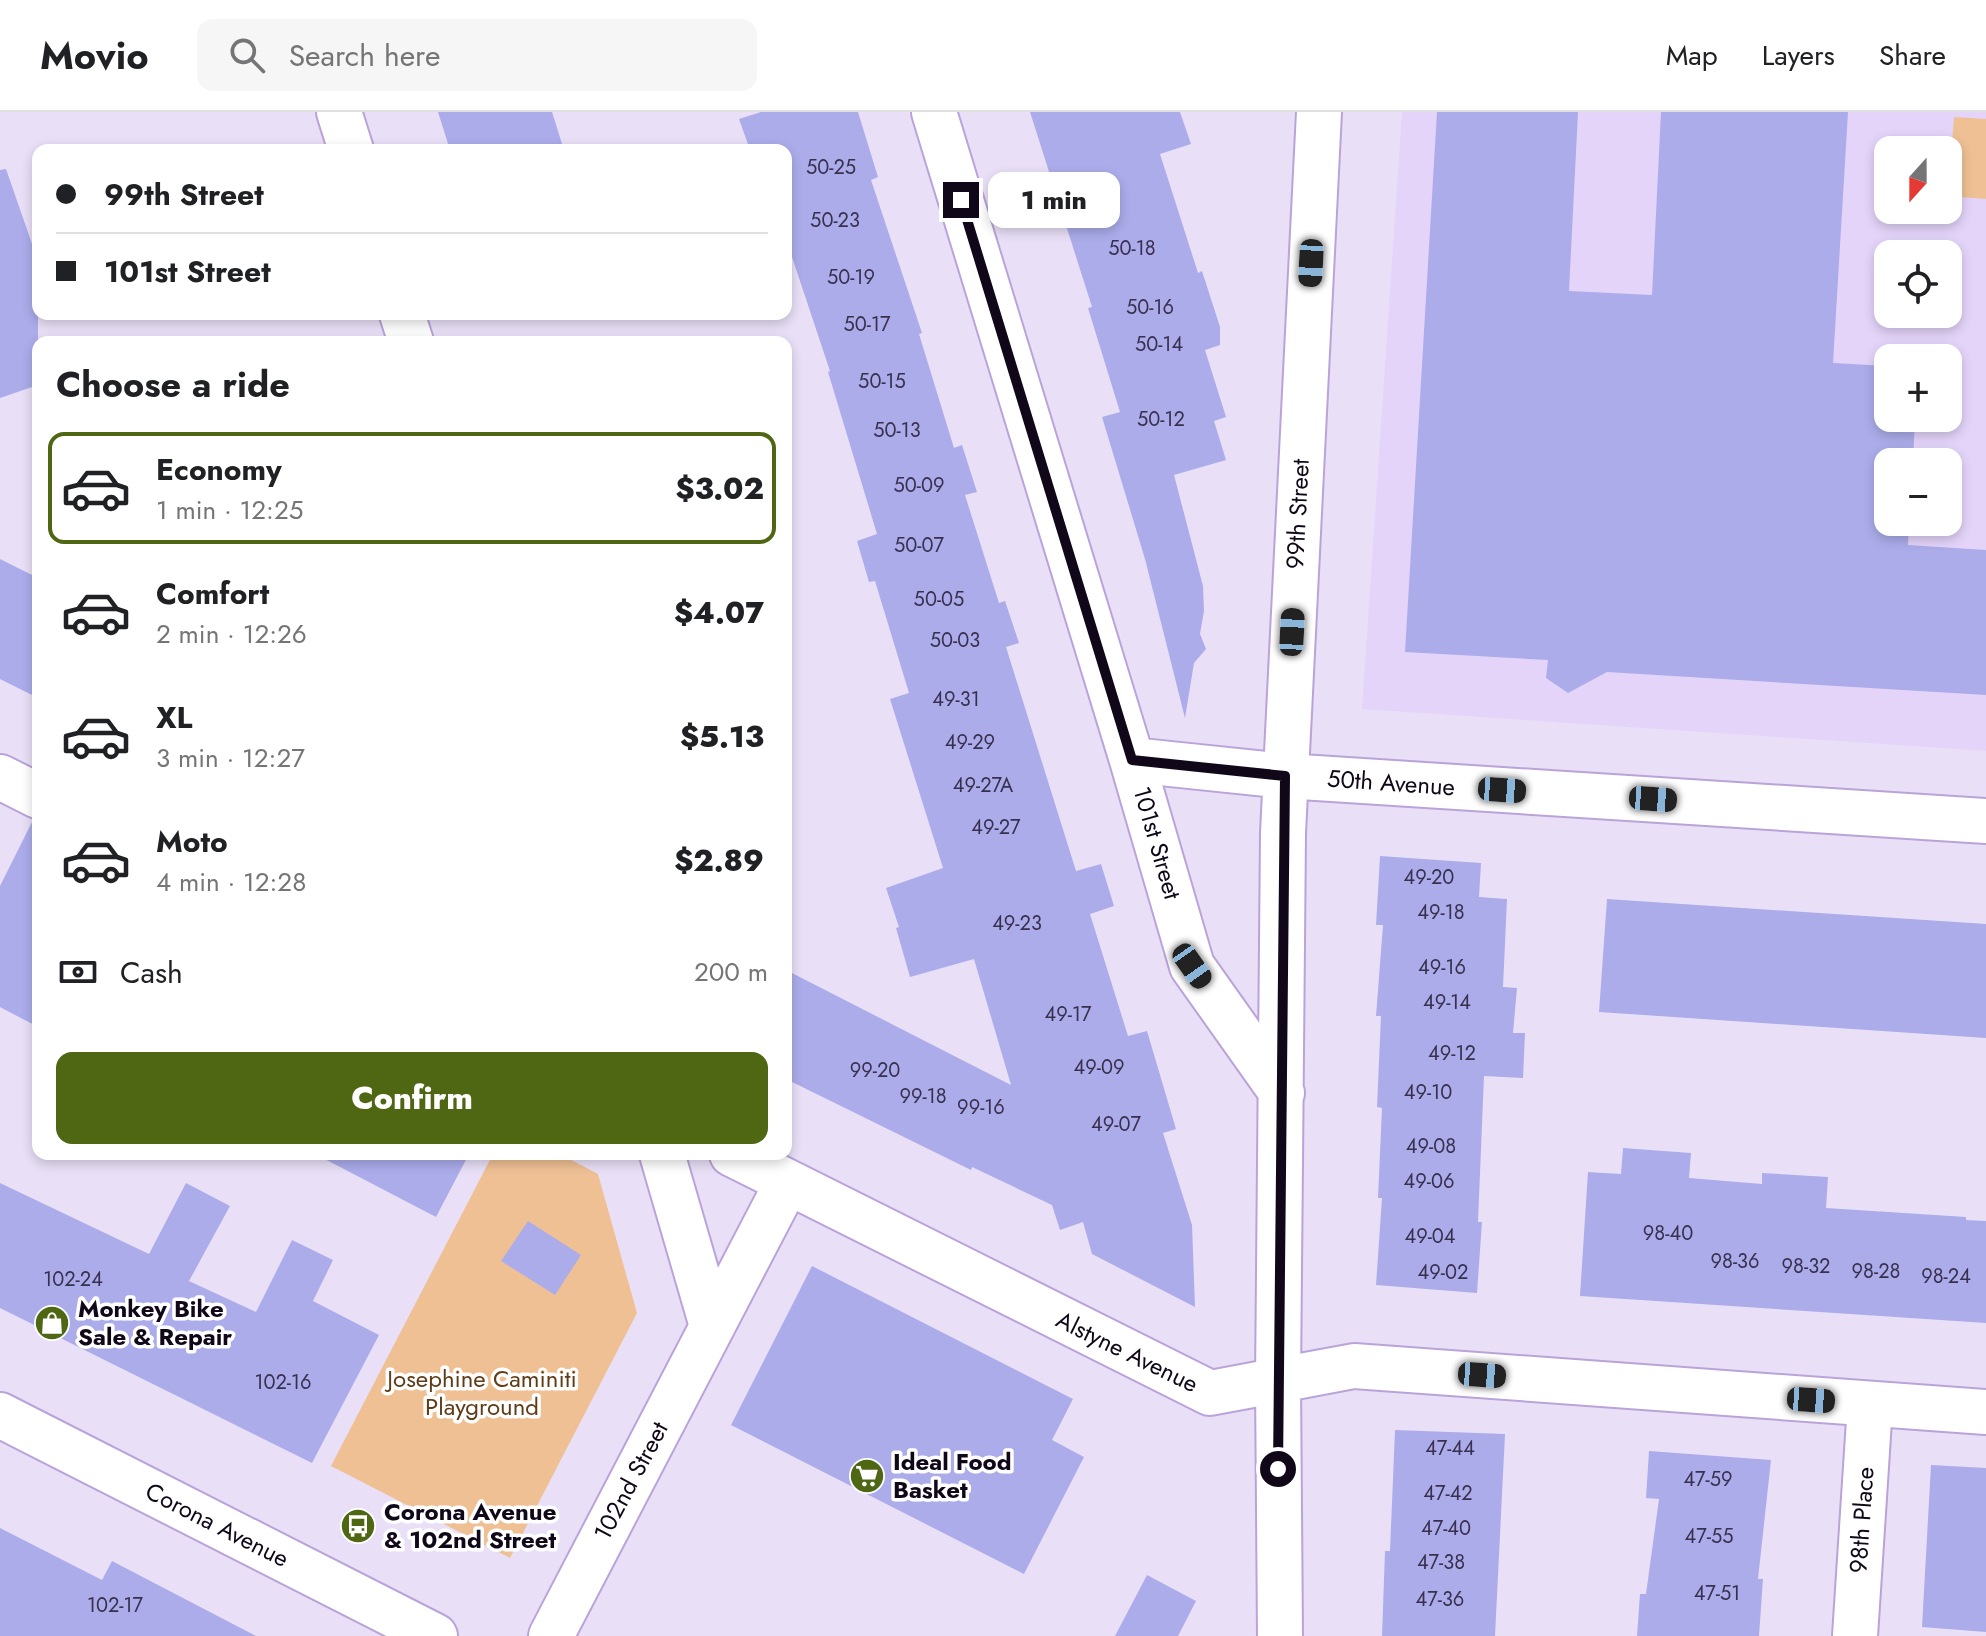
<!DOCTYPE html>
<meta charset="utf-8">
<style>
body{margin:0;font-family:Jost,sans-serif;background:#f6f6f6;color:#202124;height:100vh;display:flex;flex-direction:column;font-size:30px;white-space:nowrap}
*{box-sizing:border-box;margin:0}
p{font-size:26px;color:#757577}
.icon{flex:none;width:44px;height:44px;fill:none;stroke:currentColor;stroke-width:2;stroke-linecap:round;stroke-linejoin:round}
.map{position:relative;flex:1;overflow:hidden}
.panel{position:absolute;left:32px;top:224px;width:760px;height:824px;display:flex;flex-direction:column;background:#fff;border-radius:16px;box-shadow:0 4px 12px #0003}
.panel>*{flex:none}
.hud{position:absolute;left:32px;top:32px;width:760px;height:176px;border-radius:16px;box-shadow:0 4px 12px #0003;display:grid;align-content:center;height:176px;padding:0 24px;background:#fff}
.needle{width:52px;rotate:201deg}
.tools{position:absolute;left:1874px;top:24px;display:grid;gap:16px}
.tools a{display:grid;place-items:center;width:88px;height:88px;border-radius:16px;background:#fff;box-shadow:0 4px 12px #0003;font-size:40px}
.end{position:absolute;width:36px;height:36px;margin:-18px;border:10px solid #100719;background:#fff;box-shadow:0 0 0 4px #fff}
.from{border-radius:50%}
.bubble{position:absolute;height:56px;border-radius:16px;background:#fff;box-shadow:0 4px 12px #0003;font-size:26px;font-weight:800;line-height:56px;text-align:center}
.car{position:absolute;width:24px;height:48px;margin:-24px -12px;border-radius:10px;box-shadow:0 0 6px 2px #0007;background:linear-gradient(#222 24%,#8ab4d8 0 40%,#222 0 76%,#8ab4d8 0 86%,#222 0)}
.hud b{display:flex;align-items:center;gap:28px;height:76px;font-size:30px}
.hud b+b{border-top:2px solid #e0e0e0}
.hud i{width:20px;height:20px;background:#202124}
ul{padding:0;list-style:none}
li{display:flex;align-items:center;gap:24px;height:112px;margin:0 16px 12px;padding:0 8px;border:4px solid transparent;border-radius:16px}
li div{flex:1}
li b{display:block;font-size:30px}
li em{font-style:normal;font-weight:800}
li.selected{border-color:#4f6613}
li>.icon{width:72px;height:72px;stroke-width:1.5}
h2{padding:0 24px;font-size:36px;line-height:96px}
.pay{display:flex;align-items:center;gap:20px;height:88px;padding:0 24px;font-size:30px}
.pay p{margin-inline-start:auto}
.button{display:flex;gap:16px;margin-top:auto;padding:16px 24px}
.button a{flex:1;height:92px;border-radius:16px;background:#4f6613;color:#fff;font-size:32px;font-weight:800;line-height:92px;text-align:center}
header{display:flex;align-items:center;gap:48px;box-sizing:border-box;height:112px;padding:0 40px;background:#fff;border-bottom:2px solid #e0e0e0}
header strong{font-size:38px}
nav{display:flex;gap:44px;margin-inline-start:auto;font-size:28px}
.search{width:560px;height:72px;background:#f6f6f6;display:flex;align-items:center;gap:20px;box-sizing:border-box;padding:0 28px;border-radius:16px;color:#757577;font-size:30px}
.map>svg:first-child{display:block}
.built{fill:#e4d4fa;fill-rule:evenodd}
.green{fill:#efc094}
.building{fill:#acaceb}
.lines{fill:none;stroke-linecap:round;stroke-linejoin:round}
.street-casing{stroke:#baa3d9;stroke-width:48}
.street{stroke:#fff;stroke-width:44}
.route{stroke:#100719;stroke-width:10}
.labels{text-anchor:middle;stroke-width:7;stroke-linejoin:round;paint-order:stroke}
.number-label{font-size:20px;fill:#37304e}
.street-label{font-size:24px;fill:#100719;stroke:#fff}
.poi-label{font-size:24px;font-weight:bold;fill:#100719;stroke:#fff;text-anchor:start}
.park-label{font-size:24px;fill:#603c16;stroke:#fff}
</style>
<header>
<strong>Movio</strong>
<div class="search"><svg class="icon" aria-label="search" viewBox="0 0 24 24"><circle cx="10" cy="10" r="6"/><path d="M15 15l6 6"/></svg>Search here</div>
<nav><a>Map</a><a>Layers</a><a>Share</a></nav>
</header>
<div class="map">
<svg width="1986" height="1524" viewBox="0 0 1986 1524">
<rect width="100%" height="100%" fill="#e9e0f7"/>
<!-- built -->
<path class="built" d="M 1402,0 L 1986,0 L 1986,639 L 1362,597 ZM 1888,38 L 1948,38 L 1948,98 L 1888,98 ZM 1888,142 L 1948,142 L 1948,202 L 1888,202 ZM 1888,246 L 1948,246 L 1948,306 L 1888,306 ZM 1888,350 L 1948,350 L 1948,410 L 1888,410 Z"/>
<!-- green -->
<path class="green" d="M 1954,5 L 1986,7 L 1986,87 L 1948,84 Z
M 493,1042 L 560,1042 L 598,1062 L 637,1201 L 510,1446 L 331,1354 Z"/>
<!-- building -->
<path class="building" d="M 438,0 L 552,0 L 564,38 L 450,38 Z
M 761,0 L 858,0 L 878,65 L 871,68 L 922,221 L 919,222 L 954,336 L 962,333 L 977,380 L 965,383 L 999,491 L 1005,489 L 1019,531 L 1006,535 L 1076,759 L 1101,752 L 1114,794 L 1090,802 L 1128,924 L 1147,919 L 1176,1017 L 1163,1021 L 1192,1113 L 1195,1195 L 1092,1142 L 1083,1110 L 1060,1118 L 1052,1093 L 972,1055 L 971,1058 L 786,967 L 786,858 L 1011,973 L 974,847 L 910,865 L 896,816 L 899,815 L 886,776 L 943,756 L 890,587 L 909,581 L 875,469 L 869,470 L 857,429 L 877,422 L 828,260 L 830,259 L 786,127 L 786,38 L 750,38 L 739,7 Z
M 1030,0 L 1180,0 L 1191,32 L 1160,42 L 1198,161 L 1202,159 L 1220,215 L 1220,233 L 1205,238 L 1226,305 L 1214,309 L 1226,348 L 1174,363 L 1203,474 L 1204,499 L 1200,522 L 1206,537 L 1194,551 L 1185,606 L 1145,447 L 1102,305 L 1120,300 L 1088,196 L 1092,195 Z
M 1437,0 L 1578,0 L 1569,179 L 1652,183 L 1661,0 L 1848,0 L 1833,251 L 1888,254 L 1888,306 L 1915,306 L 1913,350 L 1888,350 L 1888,410 L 1909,410 L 1908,433 L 1986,438 L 1986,583 L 1607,560 L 1568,581 L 1546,566 L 1548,548 L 1405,540 Z
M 6,57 L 38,149 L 38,273 L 0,286 L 0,58 Z
M 0,447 L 38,466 L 38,586 L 0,567 Z
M 33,708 L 38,709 L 38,915 L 0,895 L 0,774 Z
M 1380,744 L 1481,751 L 1479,785 L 1507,787 L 1503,875 L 1517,876 L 1513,921 L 1525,921 L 1523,966 L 1484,964 L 1478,1110 L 1482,1110 L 1477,1181 L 1376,1173 L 1382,1086 L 1378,1086 L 1382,996 L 1377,995 L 1381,904 L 1376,904 L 1383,813 L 1376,813 Z
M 1607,787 L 1986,812 L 1986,926 L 1599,900 Z
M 1623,1036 L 1691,1041 L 1689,1066 L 1762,1072 L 1762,1061 L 1828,1065 L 1826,1096 L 1966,1105 L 1966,1108 L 1986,1109 L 1986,1211 L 1580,1184 L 1588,1060 L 1621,1062 Z
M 315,1042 L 469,1042 L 436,1105 Z
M 0,1071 L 149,1142 L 186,1071 L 230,1094 L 189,1169 L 256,1200 L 292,1128 L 333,1148 L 313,1189 L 379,1223 L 312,1351 L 0,1196 Z
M 528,1109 L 581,1143 L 555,1183 L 501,1149 Z
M 812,1154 L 1073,1287 L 1052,1328 L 1084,1345 L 1024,1462 L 731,1313 Z
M 1395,1318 L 1505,1322 L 1495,1524 L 1382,1524 L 1385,1439 L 1390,1439 Z
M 1649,1339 L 1771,1348 L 1758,1467 L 1763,1467 L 1759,1524 L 1637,1524 L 1640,1482 L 1646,1482 L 1659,1387 L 1646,1386 Z
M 1931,1353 L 1986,1356 L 1986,1520 L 1922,1515 Z
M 0,1416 L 102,1468 L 112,1449 L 256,1524 L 0,1524 Z
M 1147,1463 L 1196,1489 L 1178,1524 L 1115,1524 Z"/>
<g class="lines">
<!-- street casing -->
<g class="street-casing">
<path id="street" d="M 339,0 L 351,38
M 934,0 L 1132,648 L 1192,854 L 1282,981
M 402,202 L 411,230
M 1132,648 L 1285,664 L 1986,709
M 0,665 L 38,684
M 662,1042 L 712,1214
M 732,1042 L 1210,1281 L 1354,1254 L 1986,1300
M 0,1303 L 435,1524
M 551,1524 L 787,1071
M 1280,1524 L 1278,1269 L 1283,721 L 1319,0
M 1855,1524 L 1870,1293"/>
</g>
<!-- street -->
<use href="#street" class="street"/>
</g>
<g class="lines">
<!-- route -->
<path class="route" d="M 961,88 L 1132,648 L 1285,664 L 1278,1357"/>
</g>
<!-- icons -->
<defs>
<g id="shop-disc" transform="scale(1.8)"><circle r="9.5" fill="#4f6613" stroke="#fff"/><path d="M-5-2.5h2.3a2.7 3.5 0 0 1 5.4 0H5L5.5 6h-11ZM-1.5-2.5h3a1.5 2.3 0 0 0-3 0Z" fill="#fff"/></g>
<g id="supermarket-disc" transform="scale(1.8)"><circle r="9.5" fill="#4f6613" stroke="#fff"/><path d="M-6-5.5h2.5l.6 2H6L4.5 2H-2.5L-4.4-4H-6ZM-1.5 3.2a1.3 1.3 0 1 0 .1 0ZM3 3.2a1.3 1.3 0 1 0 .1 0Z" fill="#fff"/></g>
<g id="bus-disc" transform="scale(1.8)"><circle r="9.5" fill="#4f6613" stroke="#fff"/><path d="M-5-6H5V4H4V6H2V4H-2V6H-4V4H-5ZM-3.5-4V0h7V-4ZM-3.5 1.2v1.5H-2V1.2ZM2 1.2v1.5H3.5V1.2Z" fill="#fff"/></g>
</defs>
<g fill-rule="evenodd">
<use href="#shop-disc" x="52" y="1211"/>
<use href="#supermarket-disc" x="867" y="1364"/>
<use href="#bus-disc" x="358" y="1414"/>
</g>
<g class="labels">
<!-- number labels -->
<g class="number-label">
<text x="831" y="62">50-25</text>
<text x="835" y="115">50-23</text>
<text x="1132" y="143">50-18</text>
<text x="851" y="172">50-19</text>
<text x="1150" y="202">50-16</text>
<text x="867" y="219">50-17</text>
<text x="1159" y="239">50-14</text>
<text x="882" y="276">50-15</text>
<text x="1161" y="314">50-12</text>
<text x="897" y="325">50-13</text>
<text x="919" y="380">50-09</text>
<text x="919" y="440">50-07</text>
<text x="939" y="494">50-05</text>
<text x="955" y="535">50-03</text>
<text x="956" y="594">49-31</text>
<text x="970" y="637">49-29</text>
<text x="983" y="680">49-27A</text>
<text x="996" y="722">49-27</text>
<text x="1429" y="772">49-20</text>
<text x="1441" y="807">49-18</text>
<text x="1017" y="818">49-23</text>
<text x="1442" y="862">49-16</text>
<text x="1447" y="897">49-14</text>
<text x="1068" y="909">49-17</text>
<text x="1452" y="948">49-12</text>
<text x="1099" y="962">49-09</text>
<text x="875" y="965">99-20</text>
<text x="1428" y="987">49-10</text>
<text x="923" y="991">99-18</text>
<text x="981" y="1002">99-16</text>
<text x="1116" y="1019">49-07</text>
<text x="1431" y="1041">49-08</text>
<text x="1429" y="1076">49-06</text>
<text x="1668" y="1128">98-40</text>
<text x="1430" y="1131">49-04</text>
<text x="1735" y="1156">98-36</text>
<text x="1806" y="1161">98-32</text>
<text x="1876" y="1166">98-28</text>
<text x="1443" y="1167">49-02</text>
<text x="1946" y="1171">98-24</text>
<text x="73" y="1174">102-24</text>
<text x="283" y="1277">102-16</text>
<text x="1450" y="1343">47-44</text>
<text x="1708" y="1374">47-59</text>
<text x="1448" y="1388">47-42</text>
<text x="1446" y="1423">47-40</text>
<text x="1709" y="1431">47-55</text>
<text x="1441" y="1457">47-38</text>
<text x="1717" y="1488">47-51</text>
<text x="1440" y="1494">47-36</text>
<text x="115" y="1500">102-17</text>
</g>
<!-- street labels -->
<g class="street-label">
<text transform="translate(1298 402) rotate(-87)" y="8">99th Street</text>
<text transform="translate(1391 671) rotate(4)" y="8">50th Avenue</text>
<text transform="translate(1157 731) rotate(74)" y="8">101st Street</text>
<text transform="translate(1127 1240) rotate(26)" y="8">Alstyne Avenue</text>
<text transform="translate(631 1369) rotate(-62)" y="8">102nd Street</text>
<text transform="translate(1862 1408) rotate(-86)" y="8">98th Place</text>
<text transform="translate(217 1413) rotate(27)" y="8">Corona Avenue</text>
</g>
<!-- poi labels -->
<g class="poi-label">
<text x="78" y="1205">Monkey Bike<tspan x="78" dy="28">Sale &amp; Repair</tspan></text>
<text x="893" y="1358">Ideal Food<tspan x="893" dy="28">Basket</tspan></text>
<text x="384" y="1408">Corona Avenue<tspan x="384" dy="28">&amp; 102nd Street</tspan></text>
</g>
<!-- park labels -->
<g class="park-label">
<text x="482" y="1275">Josephine Caminiti<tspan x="482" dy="28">Playground</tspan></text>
</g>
</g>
</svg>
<div class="tools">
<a><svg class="needle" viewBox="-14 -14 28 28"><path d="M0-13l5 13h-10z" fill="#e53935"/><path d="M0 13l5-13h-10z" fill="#757577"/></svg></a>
<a><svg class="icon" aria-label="locate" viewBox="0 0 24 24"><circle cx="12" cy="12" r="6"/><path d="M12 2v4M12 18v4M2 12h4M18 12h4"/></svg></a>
<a>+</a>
<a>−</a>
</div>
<i class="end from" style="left:1278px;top:1357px"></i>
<i class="end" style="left:961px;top:88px"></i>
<div class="bubble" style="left:988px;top:60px;width:132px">1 min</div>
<i class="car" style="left:1311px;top:151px;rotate:183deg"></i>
<i class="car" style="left:1292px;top:520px;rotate:3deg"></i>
<i class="car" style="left:1502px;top:678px;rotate:94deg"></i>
<i class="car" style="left:1653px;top:687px;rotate:94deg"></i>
<i class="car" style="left:1192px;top:854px;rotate:145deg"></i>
<i class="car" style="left:1482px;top:1263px;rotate:94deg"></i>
<i class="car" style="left:1811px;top:1288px;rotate:94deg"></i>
<div class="hud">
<b><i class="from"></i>99th Street</b>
<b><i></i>101st Street</b>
</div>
<section class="panel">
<h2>Choose a ride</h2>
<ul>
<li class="selected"><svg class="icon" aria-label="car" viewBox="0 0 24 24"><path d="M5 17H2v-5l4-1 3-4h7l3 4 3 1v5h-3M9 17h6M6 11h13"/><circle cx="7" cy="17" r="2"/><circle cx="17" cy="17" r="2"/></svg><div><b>Economy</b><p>1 min · 12:25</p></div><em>$3.02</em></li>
<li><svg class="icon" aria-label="car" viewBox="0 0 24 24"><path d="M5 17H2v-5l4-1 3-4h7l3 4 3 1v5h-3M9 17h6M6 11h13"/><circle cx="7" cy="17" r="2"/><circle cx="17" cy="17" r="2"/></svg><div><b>Comfort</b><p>2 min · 12:26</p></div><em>$4.07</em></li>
<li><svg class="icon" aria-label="car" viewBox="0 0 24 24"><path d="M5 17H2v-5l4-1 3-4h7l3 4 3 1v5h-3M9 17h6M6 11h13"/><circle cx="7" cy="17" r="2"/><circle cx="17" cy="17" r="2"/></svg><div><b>XL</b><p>3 min · 12:27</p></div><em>$5.13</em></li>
<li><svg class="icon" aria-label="car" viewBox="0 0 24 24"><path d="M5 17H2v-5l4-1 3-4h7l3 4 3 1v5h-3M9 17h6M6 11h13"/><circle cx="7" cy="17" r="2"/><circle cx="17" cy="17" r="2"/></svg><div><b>Moto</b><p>4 min · 12:28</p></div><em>$2.89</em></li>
</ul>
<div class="pay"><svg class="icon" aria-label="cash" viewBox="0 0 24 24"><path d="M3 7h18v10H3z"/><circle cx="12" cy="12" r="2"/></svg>Cash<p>200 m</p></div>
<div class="button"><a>Confirm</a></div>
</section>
</div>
